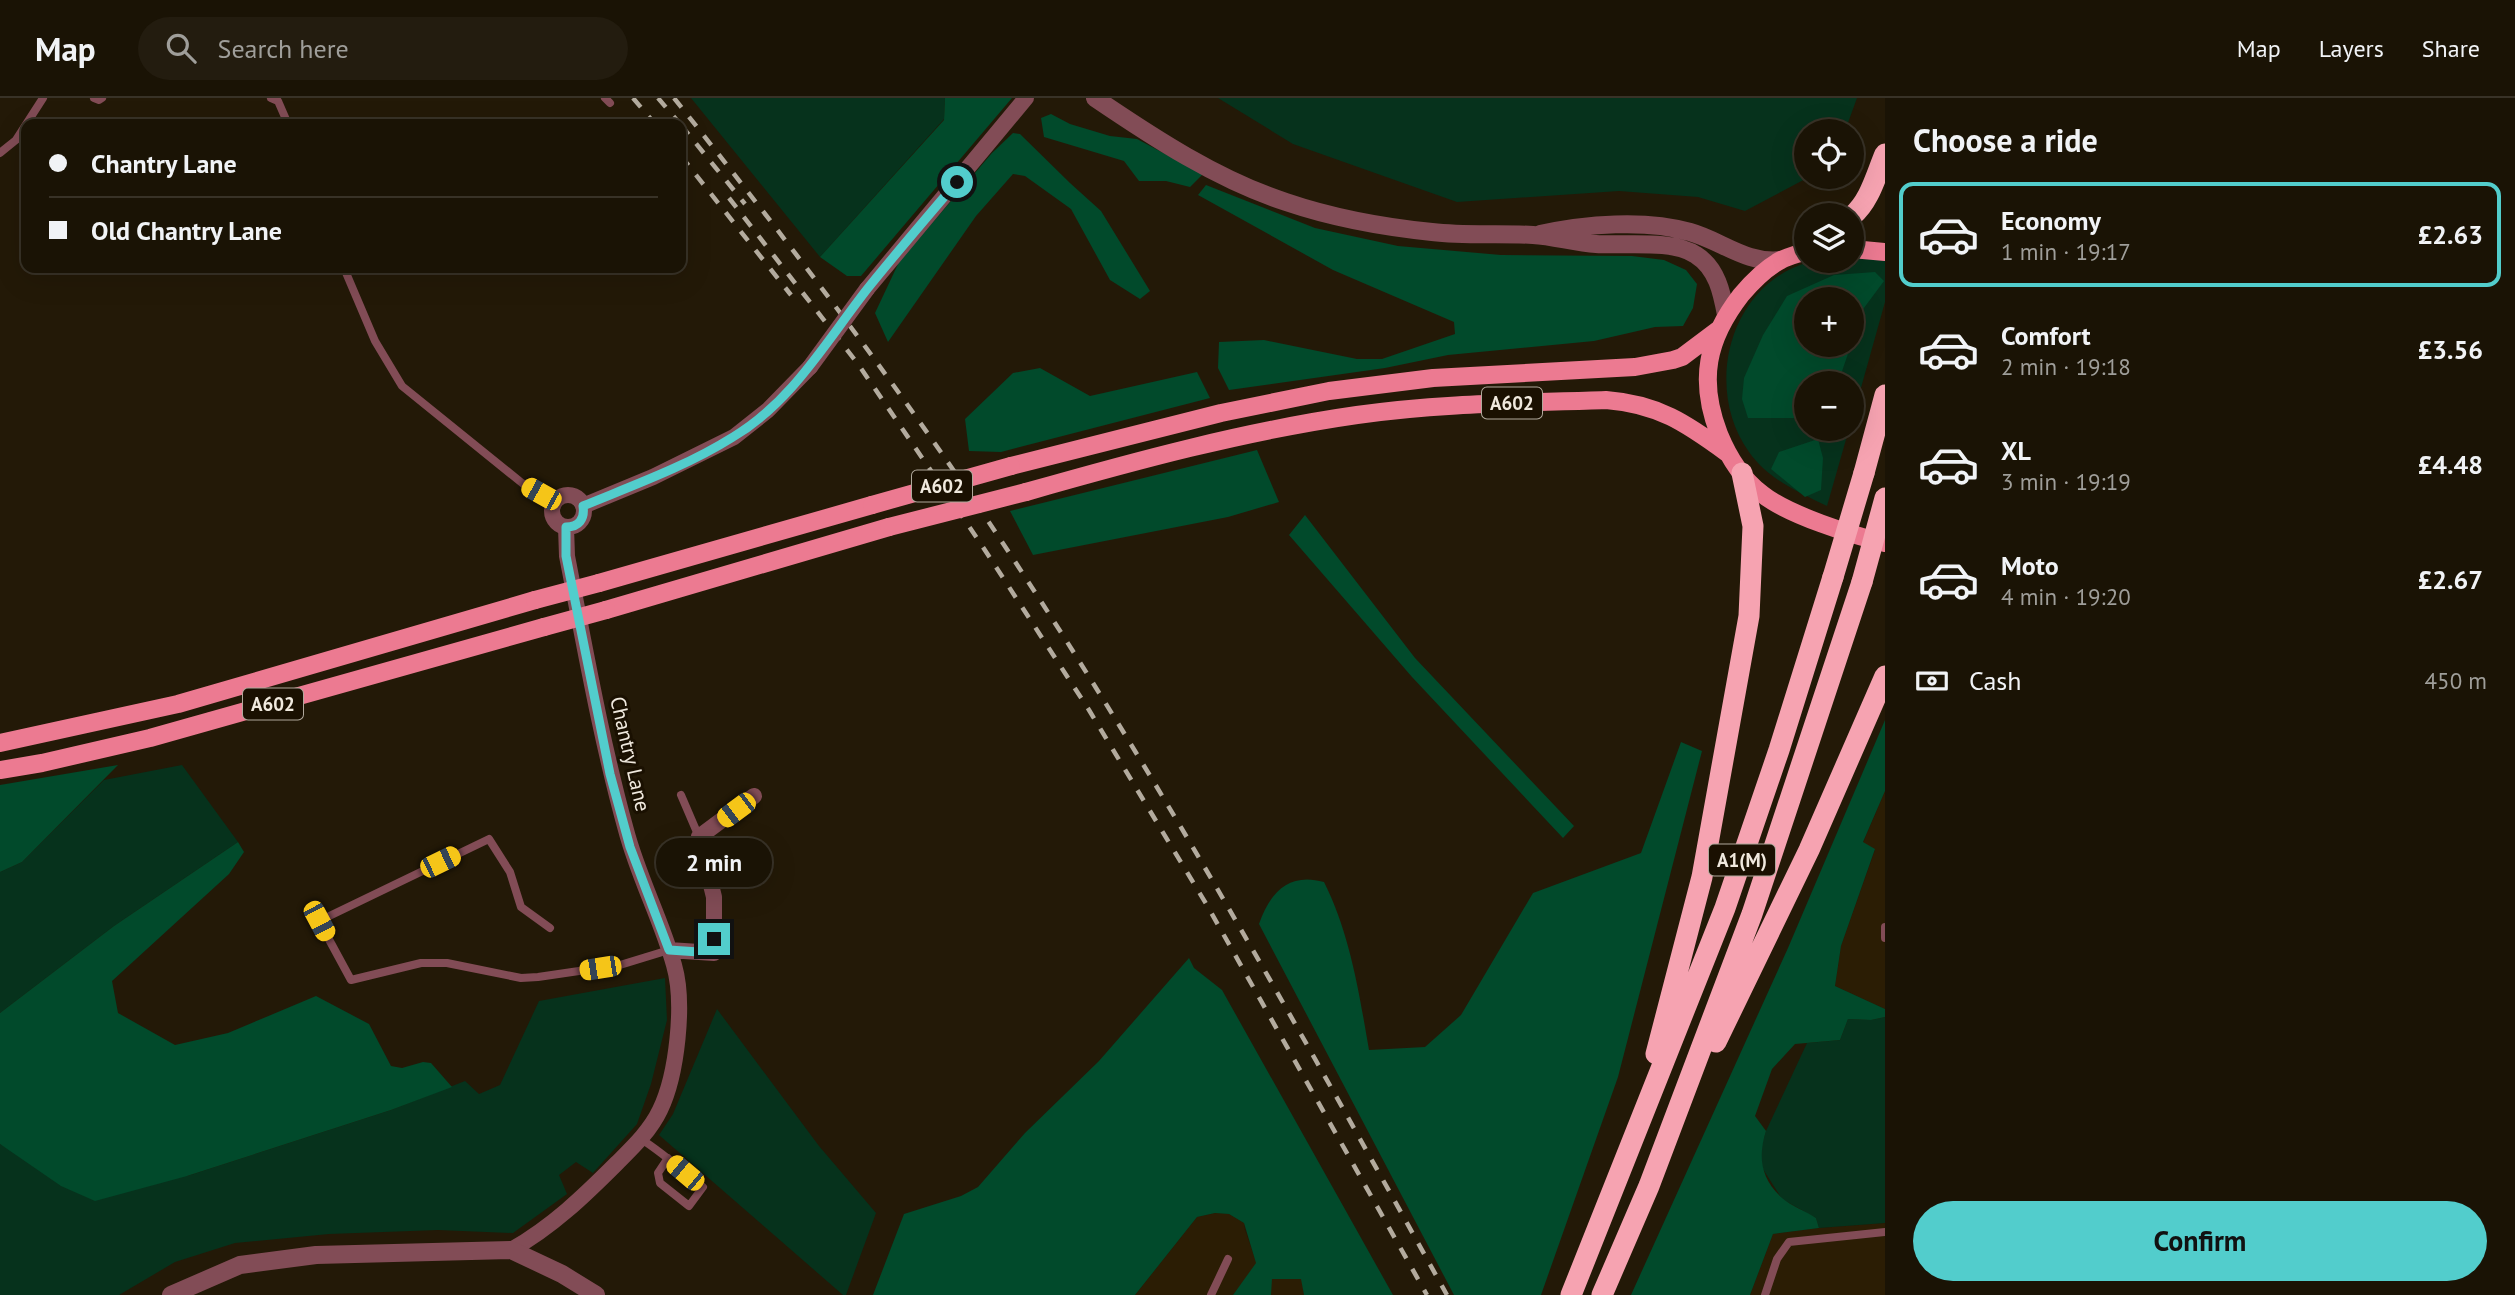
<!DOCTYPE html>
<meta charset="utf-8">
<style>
body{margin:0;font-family:"PT Sans",sans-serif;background:#231c0f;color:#f1f3f6;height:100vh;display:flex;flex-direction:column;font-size:26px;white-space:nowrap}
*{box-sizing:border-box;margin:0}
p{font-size:23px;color:#9f9e9a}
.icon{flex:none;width:38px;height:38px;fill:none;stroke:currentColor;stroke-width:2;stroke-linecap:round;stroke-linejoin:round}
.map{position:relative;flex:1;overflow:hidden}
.side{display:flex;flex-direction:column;background:#1a1305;width:630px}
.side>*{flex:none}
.guide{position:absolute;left:21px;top:21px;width:665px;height:154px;border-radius:14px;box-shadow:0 7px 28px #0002,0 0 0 2px #383227;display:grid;align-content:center;height:154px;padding:0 28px;background:#1a1305}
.fabs{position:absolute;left:1794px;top:21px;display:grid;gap:14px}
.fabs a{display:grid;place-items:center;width:70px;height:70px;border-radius:50%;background:#1a1305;box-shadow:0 7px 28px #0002,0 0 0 2px #383227;font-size:35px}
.end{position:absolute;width:32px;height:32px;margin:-16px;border:9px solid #52cdcc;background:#111;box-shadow:0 0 0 4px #111}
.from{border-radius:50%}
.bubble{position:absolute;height:49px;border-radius:24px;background:#1a1305;box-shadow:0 7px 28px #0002,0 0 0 2px #383227;font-size:23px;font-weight:700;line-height:49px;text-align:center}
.car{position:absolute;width:21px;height:42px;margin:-21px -10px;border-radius:9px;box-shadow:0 0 5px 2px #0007;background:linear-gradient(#f5c518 24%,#345 0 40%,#f5c518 0 76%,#345 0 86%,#f5c518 0)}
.guide b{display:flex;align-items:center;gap:24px;height:66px;font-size:26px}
.guide b+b{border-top:2px solid #383227}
.guide i{width:18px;height:18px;background:#f1f3f6}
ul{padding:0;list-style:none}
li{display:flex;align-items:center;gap:21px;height:105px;margin:0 14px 10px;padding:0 14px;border:4px solid transparent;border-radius:14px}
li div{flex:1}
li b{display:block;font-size:26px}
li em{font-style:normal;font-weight:700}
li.current{border-color:#52cdcc}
li>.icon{width:63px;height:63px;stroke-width:1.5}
h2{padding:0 28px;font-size:32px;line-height:84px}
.pay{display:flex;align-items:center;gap:18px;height:77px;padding:0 28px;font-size:26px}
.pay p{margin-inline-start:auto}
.action{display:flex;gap:14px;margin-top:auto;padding:14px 28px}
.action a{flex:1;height:80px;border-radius:42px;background:#52cdcc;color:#111;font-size:28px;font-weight:700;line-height:80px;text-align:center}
header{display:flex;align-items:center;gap:42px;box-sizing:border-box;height:98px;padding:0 35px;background:#1a1305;border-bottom:2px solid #383227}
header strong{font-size:33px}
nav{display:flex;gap:38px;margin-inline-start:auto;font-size:24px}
.search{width:490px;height:63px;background:#231c0f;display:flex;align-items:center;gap:18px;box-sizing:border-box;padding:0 24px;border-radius:38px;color:#9f9e9a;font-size:26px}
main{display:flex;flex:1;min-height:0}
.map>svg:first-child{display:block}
.built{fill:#2b1d04}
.green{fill:#06321c;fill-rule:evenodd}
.forest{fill:#014a2b}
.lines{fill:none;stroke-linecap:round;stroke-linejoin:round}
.service{stroke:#824c56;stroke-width:8}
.minor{stroke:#824c56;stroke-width:16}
.tertiary{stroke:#824c56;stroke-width:18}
.primary{stroke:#ec7a91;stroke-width:18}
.motorway{stroke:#f6a3b1;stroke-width:21}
.rail{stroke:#b3ab9e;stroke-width:4.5;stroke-dasharray:12 12;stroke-linecap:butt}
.minor-bridge{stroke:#824c56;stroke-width:16}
.primary-bridge{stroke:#ec7a91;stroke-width:18}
.motorway-bridge{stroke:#f6a3b1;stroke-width:21}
.route{stroke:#52cdcc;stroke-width:9}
.labels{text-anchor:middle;stroke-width:6;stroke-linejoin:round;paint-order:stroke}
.shield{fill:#1a1001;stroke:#b0a89c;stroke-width:2}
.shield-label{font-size:19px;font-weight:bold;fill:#f0e9de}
.street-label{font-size:21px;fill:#f0e9de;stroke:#1a1001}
</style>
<header>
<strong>Map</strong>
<div class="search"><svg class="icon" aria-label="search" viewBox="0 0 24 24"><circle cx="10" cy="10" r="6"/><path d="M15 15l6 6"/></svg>Search here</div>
<nav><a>Map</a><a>Layers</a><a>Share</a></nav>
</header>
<main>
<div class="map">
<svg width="1885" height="1197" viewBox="0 0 1885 1197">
<rect width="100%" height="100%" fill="#231907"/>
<!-- built -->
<path class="built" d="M 1885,693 L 1885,911 L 1835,888 L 1841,848 L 1875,752 L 1863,745 Z
M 1216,1115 L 1229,1116 L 1244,1125 L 1245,1132 L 1257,1166 L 1233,1197 L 1135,1197 L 1197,1119 Z
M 1885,1125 L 1885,1197 L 1750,1197 L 1773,1136 L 1819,1130 Z
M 1271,1181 L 1302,1181 L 1304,1197 L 1271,1197 Z"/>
<!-- green -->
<path class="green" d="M 691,0 L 945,0 L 944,21 L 820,159 Z
M 1218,0 L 1857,0 L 1845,33 L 1806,33 L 1806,79 L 1809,79 L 1745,113 L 1698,99 L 1619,93 L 1457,104 L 1293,46 Z
M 1852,157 L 1885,162 L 1885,204 L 1852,322 L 1852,285 L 1806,285 L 1806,331 L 1849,331 L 1827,408 C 1798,394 1768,381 1749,354 C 1703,290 1729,186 1809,164 C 1822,160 1838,163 1852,163 ZM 1806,201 L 1852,201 L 1852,247 L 1806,247 Z
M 182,667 L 238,744 L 114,828 L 0,915 L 0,774 L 22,764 L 104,682 Z
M 665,880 L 667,922 L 651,986 L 637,1026 L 593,1075 L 576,1064 L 559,1077 L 567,1096 L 513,1135 L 438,1132 L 329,1136 L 235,1145 L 175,1164 L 119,1197 L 0,1197 L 0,1046 L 9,1051 L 187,1078 L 391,1012 L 465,983 L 479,996 L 500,987 L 539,903 Z
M 717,911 L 819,1048 L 876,1115 L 846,1197 L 843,1197 L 659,1037 L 673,1016 Z
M 1885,919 L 1885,1125 L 1819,1130 L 1816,1120 L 1782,1101 L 1761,1068 L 1760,1052 L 1766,1033 L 1807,945 L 1840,942 L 1848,921 L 1871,922 Z"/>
<!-- forest -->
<path class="forest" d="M 945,0 L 1012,0 L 861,178 L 847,178 L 820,159 L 944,22 Z
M 1051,16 L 1070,26 L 1110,38 L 1137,41 L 1203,76 L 1190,89 L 1166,83 L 1139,83 L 1124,63 L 1044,39 L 1041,20 Z
M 1013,35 L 1020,36 L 1070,85 L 1101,113 L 1150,193 L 1140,201 L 1110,182 L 1071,111 L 1025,78 L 1013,76 L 976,118 L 888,244 L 875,215 L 899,164 L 992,55 Z
M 1206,87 L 1315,130 L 1398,148 L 1501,157 L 1632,158 L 1664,162 L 1686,172 L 1697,186 L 1693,210 L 1683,228 L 1655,229 L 1594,243 L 1448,257 L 1385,270 L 1229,292 L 1218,270 L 1219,244 L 1264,242 L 1357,261 L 1382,261 L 1455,236 L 1454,224 L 1333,172 L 1198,97 Z
M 1875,174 L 1884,183 L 1858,218 L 1852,244 L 1852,201 L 1806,201 L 1806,247 L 1851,247 L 1838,285 L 1806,285 L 1806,320 L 1748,320 L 1742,301 L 1744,280 L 1763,237 L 1787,198 L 1834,177 Z
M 1040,270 L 1090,298 L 1197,274 L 1210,300 L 1001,354 L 969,353 L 965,321 L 1013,275 Z
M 1818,341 L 1823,360 L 1821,392 L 1805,399 L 1771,371 L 1779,354 Z
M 1257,352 L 1279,404 L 1228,419 L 1033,457 L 1010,413 Z
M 1305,417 L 1415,560 L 1574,728 L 1563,740 L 1412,579 L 1289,437 Z
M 1885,622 L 1885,693 L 1863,744 L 1875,751 L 1841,848 L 1835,888 L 1885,911 L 1885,919 L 1871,922 L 1848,921 L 1840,942 L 1795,946 L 1772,971 L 1755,1018 L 1766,1033 C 1758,1058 1760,1080 1782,1100 C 1791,1108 1806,1113 1816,1120 L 1819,1130 L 1773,1136 L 1750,1197 L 1631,1197 L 1788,850 Z
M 1681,644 L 1702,653 L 1618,979 L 1541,1197 L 1454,1197 L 1259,826 C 1270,794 1289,774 1324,784 C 1350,836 1359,894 1369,952 L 1425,949 L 1461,917 L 1533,795 L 1641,755 Z
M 118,667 L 22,764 L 0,774 L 0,687 Z
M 238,744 L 244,754 L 229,776 L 112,883 L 118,915 L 175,947 L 228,935 L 316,898 L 369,926 L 391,968 L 402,970 L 423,964 L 431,965 L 452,989 L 391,1012 L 187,1078 L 95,1103 L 61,1088 L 0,1046 L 0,915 L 114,828 Z
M 1189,860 L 1194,870 L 1222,892 L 1393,1197 L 1304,1197 L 1301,1181 L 1272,1181 L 1271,1197 L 1233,1197 L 1256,1165 L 1244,1125 L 1229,1116 L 1215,1115 L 1197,1119 L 1135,1197 L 873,1197 L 904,1116 L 961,1098 L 978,1089 L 1025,1035 L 1099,963 Z"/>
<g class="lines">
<!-- service -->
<path class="service" d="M 94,0 L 99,2 L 102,0
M 271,0 L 278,3 L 288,26
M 605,0 L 610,5
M 0,55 L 16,42 L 43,0
M 344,170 L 375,243 L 402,288 L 522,385 L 555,404
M 681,697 L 699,739
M 1885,829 L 1885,840
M 550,830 L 521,809 L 510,774 L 489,741 L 319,823 L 351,882 L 421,865 L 447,865 L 521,880 L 538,879 L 620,867 L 669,852
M 641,1041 C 663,1055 683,1073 703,1089 L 689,1108 L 660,1085 L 658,1075 L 668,1060
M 1211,1197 L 1228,1161
M 1765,1197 L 1777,1161 L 1789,1144 L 1885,1134"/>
<!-- minor -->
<path class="minor" d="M 867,191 L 1026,0
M552 413a16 16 0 1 1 32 0a16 16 0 1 1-32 0Z
M 583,408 L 653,379 L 734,339 L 768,312 L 810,269
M 669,852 L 714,855 L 714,799 L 699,739 L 754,698
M 511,1152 C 552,1129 584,1098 617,1065 C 633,1049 650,1033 660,1012 C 677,977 685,905 674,867 C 661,821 638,778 626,732 C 601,642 585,550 567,458 L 566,429"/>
<!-- tertiary -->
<path class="tertiary" d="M 1095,0 C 1154,40 1218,82 1286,104 C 1333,120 1383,129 1432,134 C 1466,138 1500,135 1533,137 C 1554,138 1575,145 1596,146 C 1624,148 1672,141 1696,157 C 1717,170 1722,195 1726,217
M 1540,136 C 1585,126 1646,121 1690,134 C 1722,143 1746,166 1781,162
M 171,1197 L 240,1167 L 316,1157 L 511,1152 L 562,1176 L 596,1197"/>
<!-- primary -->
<path class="primary" d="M 1852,151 L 1885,154
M 1806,153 C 1798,156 1789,158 1781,162 C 1766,170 1752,184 1741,197 C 1707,241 1698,282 1719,336 C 1728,358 1742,381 1762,396 C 1788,417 1852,437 1885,445
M 1011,368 L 1221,315 L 1329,293 L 1433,280 L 1635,269 L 1673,262 L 1682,259 L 1718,232
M 1026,394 C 1135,363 1245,333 1357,317 C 1439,305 1523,305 1606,302 C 1658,306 1686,325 1727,355
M 599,485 L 872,407
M 606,512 L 889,429
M 0,645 L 178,606 L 535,502
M 0,672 L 42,665 L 150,640 L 544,529"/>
<!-- motorway -->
<path class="motorway" d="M 1852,118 C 1870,103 1876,77 1885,56
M 1864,375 L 1885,297
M 1716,944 L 1809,752 L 1885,578
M 1656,956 L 1702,779 L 1749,518 L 1753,428 L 1742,375
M 1571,1197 L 1725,810 L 1779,652 L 1833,479
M 1602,1197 L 1649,1088 L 1752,816 L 1862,484"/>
<!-- rail -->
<path class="rail" d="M 633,0 L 655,26
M 658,0 L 680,26
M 674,0 C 787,142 897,286 998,438 C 1161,682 1304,940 1447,1197
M 681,27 L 745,106
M 681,58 L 791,197
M 729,100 L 858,266 L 981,446 L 1089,612 L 1208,809 L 1427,1197"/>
<!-- minor-bridge -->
<path class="minor-bridge" d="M 810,269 L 867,191"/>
<!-- primary-bridge -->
<path class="primary-bridge" d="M 872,407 L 1011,368
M 889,429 L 1026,394
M 535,502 L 599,485
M 544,529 L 606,512"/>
<!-- motorway-bridge -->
<path class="motorway-bridge" d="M 1833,479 L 1864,375
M 1862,484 L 1885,400"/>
</g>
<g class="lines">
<!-- route -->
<path class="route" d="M 714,841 L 714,855 L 669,852 L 630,749 L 610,676 L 566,458 L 566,429 C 579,429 585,421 583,408 C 634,387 687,368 733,339 C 792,304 827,242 868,190 C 897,154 927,119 957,84"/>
</g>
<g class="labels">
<!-- shield labels -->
<g class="shield">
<rect x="1482" y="289.5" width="60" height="31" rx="5"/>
<rect x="912" y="372.5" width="60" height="31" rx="5"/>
<rect x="243" y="590.5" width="60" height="31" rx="5"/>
<rect x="1709" y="746.5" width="66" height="31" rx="5"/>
</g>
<g class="shield-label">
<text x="1512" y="312">A602</text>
<text x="942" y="395">A602</text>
<text x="273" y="613">A602</text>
<text x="1742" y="769">A1(M)</text>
</g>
<!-- street labels -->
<g class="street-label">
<text transform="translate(630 656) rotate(77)" y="7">Chantry Lane</text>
</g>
</g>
</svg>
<div class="fabs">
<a><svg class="icon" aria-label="locate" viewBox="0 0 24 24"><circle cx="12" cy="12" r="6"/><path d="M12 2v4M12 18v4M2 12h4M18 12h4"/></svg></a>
<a><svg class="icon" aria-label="layers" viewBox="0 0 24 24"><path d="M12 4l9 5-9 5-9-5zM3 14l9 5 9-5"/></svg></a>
<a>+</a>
<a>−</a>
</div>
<i class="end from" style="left:957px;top:84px"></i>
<i class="end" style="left:714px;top:841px"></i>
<div class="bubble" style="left:656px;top:740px;width:116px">2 min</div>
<i class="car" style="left:541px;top:396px;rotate:299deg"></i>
<i class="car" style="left:736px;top:712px;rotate:233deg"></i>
<i class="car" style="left:440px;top:764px;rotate:64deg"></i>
<i class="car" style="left:319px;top:823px;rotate:152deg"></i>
<i class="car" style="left:600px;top:870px;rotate:261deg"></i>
<i class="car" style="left:685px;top:1075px;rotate:310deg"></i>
<div class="guide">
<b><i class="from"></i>Chantry Lane</b>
<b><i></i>Old Chantry Lane</b>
</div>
</div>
<section class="side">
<h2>Choose a ride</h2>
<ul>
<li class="current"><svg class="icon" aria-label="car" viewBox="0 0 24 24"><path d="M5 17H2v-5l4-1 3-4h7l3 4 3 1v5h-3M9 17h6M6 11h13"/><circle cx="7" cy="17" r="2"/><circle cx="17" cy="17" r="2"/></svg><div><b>Economy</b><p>1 min · 19:17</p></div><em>£2.63</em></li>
<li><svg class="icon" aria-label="car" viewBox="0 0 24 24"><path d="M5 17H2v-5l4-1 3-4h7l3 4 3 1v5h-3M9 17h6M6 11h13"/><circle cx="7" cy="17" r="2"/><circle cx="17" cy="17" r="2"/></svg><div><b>Comfort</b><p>2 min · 19:18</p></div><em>£3.56</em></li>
<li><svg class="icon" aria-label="car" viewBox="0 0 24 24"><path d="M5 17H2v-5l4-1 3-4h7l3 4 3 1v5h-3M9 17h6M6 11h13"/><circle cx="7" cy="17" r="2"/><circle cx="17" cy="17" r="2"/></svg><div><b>XL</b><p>3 min · 19:19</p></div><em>£4.48</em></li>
<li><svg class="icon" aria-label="car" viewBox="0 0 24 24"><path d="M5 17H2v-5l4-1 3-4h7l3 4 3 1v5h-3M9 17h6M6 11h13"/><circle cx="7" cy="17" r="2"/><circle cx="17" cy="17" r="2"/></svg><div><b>Moto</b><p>4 min · 19:20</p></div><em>£2.67</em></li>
</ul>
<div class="pay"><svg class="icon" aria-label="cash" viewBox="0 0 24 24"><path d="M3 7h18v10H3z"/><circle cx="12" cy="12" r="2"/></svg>Cash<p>450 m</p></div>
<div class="action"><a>Confirm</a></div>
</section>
</main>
